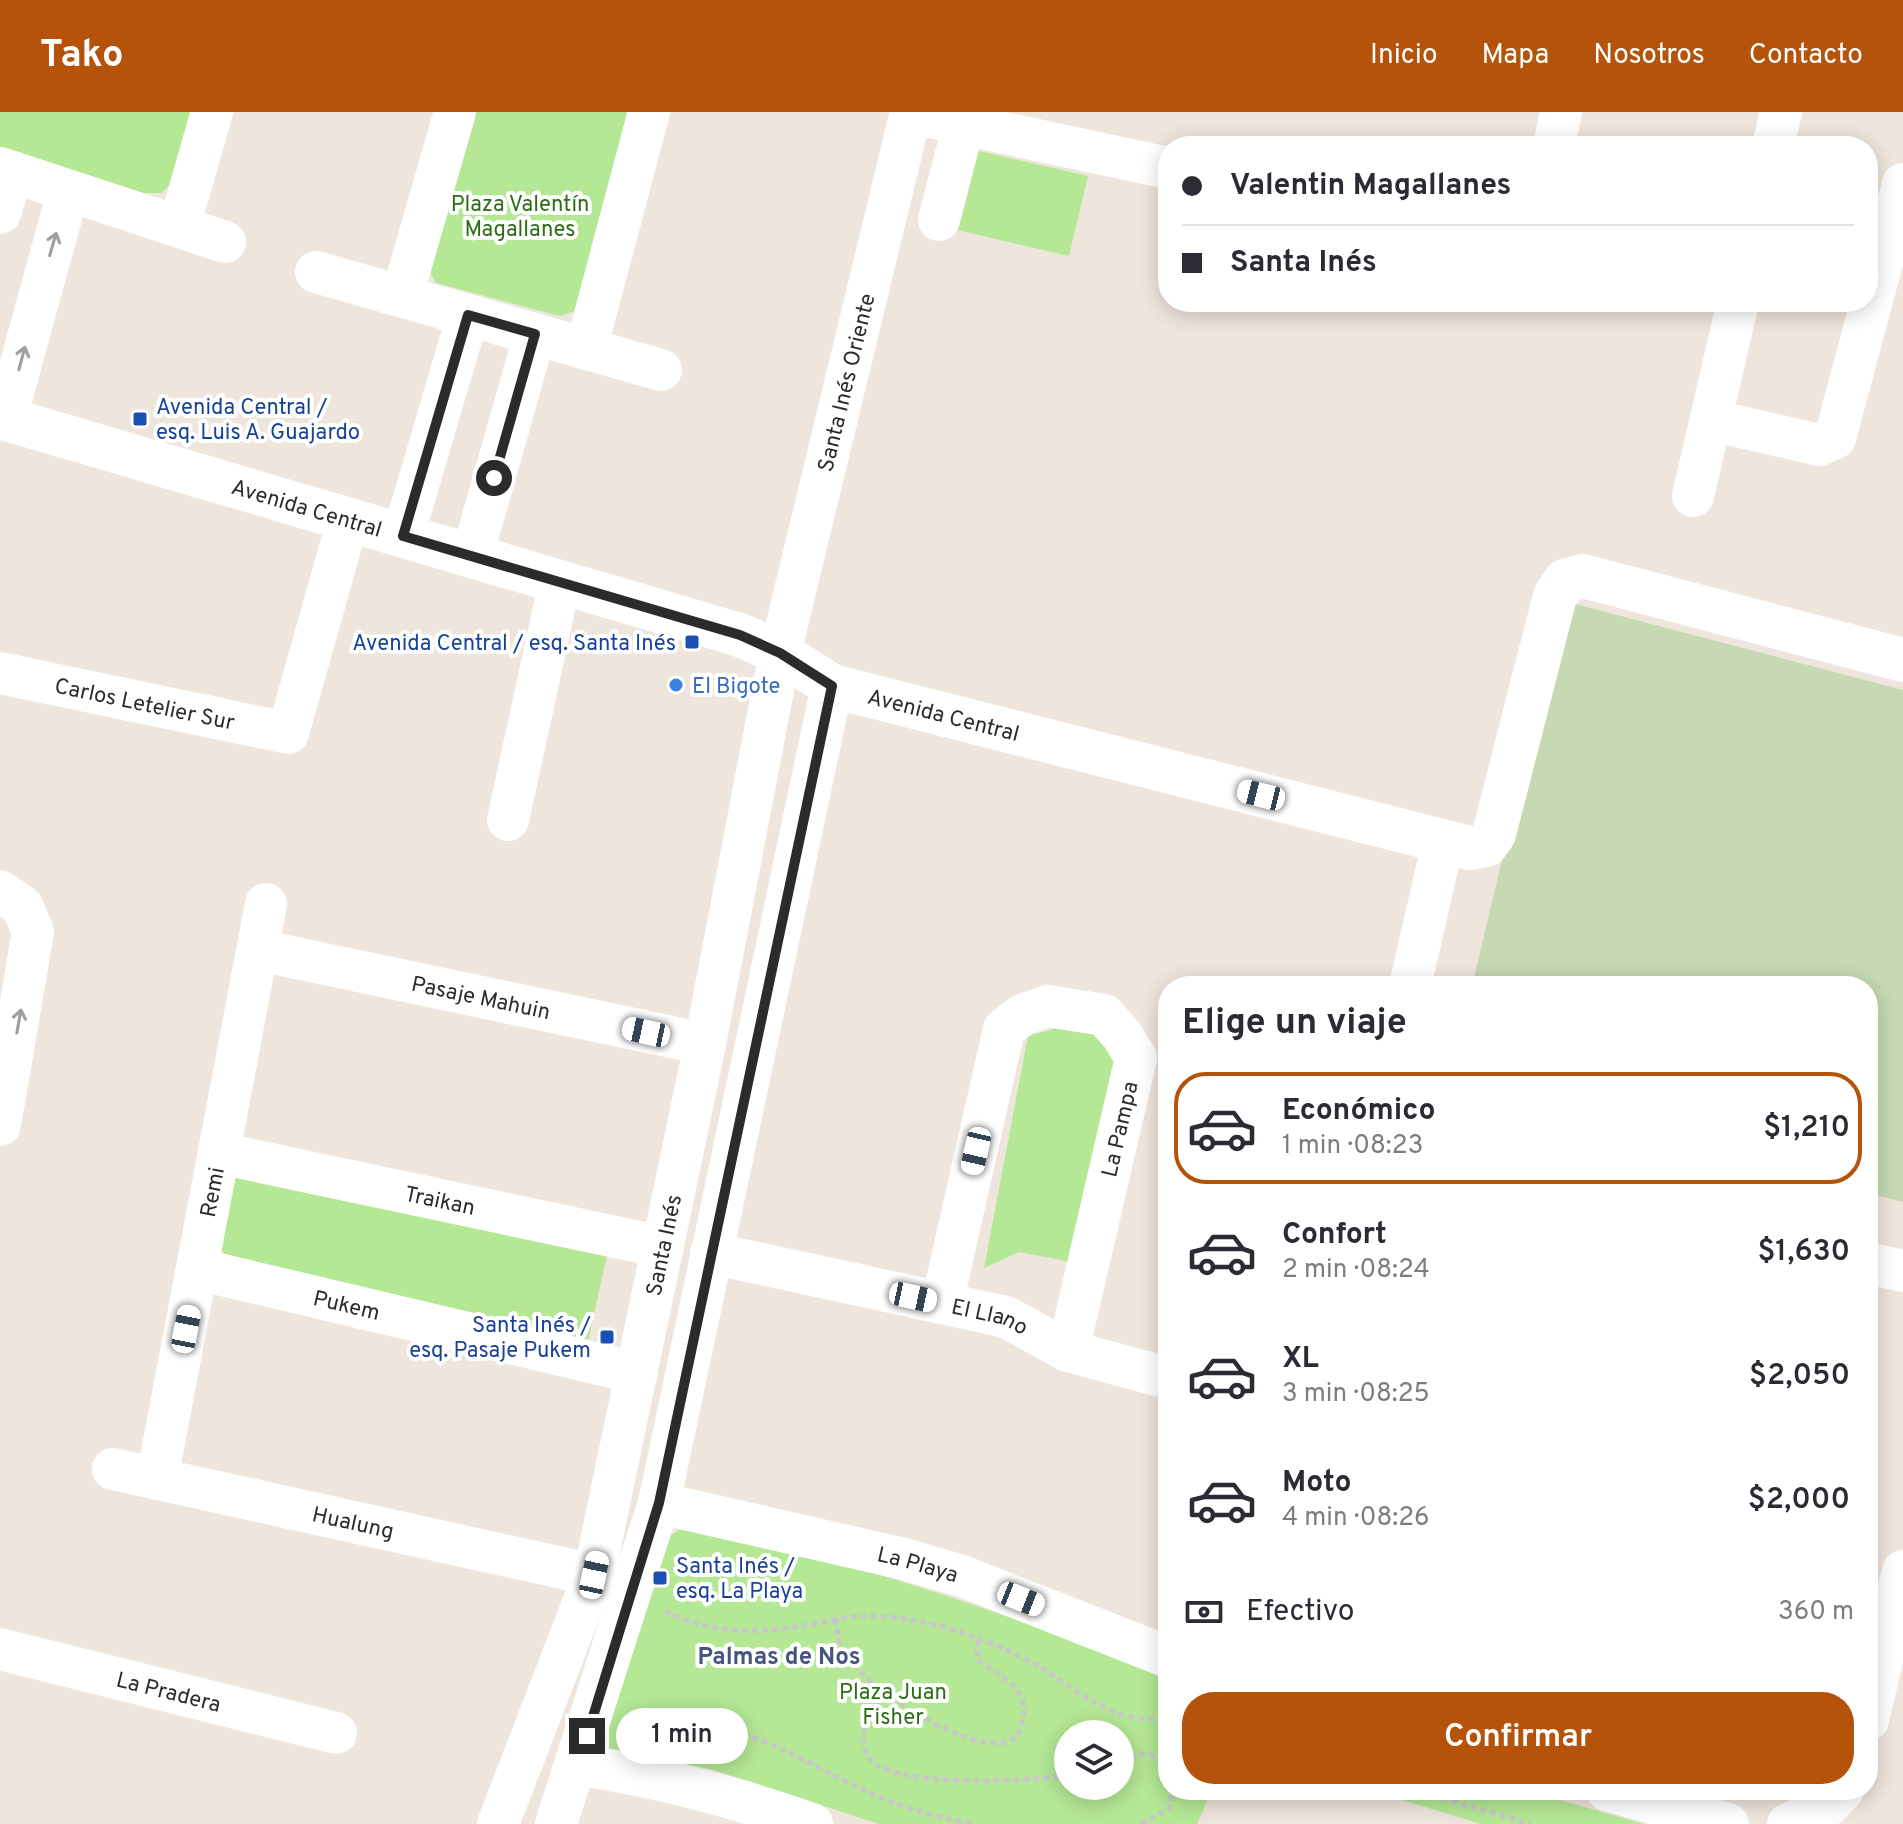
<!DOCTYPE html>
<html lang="es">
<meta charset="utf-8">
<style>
body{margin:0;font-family:Overpass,sans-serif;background:#f2f2f3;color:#2b2b33;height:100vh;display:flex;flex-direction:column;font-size:30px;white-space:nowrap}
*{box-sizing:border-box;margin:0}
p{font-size:26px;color:#7c7c81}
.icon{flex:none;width:44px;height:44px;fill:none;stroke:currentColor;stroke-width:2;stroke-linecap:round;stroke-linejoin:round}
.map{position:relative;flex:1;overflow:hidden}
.details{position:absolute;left:1158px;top:864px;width:720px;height:824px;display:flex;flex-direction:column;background:#fff;border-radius:32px;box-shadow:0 4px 20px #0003}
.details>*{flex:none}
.hud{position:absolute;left:1158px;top:24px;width:720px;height:176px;border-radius:32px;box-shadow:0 4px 20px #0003;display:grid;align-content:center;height:176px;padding:0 24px;background:#fff}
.buttons{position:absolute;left:1054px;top:1608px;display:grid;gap:16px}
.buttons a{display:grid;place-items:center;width:80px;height:80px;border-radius:50%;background:#fff;box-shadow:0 4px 20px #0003;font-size:40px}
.end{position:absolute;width:36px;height:36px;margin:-18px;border:10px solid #2b2b2b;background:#fff;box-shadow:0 0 0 4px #fff}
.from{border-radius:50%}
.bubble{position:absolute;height:56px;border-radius:28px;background:#fff;box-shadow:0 4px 20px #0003;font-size:26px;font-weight:600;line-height:56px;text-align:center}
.car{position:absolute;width:24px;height:48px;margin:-24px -12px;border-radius:10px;box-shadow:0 0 6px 2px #0007;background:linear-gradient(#fff 24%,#345 0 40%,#fff 0 76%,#345 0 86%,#fff 0)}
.hud b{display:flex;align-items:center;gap:28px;height:76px;font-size:30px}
.hud b+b{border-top:2px solid #e1e1e2}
.hud i{width:20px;height:20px;background:#2b2b33}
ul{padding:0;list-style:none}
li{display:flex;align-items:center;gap:24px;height:112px;margin:0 16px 12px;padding:0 8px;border:4px solid transparent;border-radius:32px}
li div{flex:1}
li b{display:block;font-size:30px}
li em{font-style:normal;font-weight:600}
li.selected{border-color:#b45309}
li>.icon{width:72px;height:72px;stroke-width:1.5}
h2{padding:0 24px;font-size:36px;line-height:96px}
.pay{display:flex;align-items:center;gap:20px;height:88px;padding:0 24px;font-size:30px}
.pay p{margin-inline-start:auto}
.primary-button{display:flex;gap:16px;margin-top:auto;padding:16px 24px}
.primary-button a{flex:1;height:92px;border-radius:32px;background:#b45309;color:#fff;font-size:32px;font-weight:600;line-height:92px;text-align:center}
header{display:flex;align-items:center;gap:48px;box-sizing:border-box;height:112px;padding:0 40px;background:#b45309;color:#fff}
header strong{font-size:38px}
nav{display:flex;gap:44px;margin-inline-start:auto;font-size:28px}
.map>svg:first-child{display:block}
.green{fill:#b4e895;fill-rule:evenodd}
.cemetery{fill:#c6d9b2}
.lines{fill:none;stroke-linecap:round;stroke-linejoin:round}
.path{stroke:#c8c8c8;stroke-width:5;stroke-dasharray:6 4;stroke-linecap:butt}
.minor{stroke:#fff;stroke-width:42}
.tertiary{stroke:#fff;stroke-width:44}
.oneway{stroke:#a0a0a0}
.route{stroke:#2b2b2b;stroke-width:10}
.transit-dot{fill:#1a4fb4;stroke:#fff;stroke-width:3}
.shop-dot{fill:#3f7fe0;stroke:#fff;stroke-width:3}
.labels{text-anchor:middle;stroke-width:8;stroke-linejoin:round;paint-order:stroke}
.park-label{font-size:22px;fill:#2b6e15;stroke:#fff}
.street-label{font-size:22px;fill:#2b2b2b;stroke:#fff}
.transit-label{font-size:22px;fill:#164399;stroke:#fff;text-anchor:start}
.shop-label{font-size:22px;fill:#366cbe;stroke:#fff;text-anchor:start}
.neighbourhood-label{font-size:24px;font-weight:bold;fill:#48547f;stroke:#fff}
</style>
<header>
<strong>Tako</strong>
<nav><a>Inicio</a><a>Mapa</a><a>Nosotros</a><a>Contacto</a></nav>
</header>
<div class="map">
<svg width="1903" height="1712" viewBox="0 0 1903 1712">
<rect width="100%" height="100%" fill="#eee5dc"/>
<!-- green -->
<path class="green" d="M 0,0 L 196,0 L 176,66 L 162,81 L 138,81 L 0,38 Z
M 463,0 L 632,0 L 580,197 L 560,204 L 436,171 L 425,151 Z
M 975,38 L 1088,64 L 1069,144 L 957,118 Z
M 1096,913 L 1119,942 L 1082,1152 L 1019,1140 L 984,1156 L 1028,924 L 1064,914 Z
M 230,1061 L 608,1138 L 586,1239 L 230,1149 L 218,1133 Z
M 680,1417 C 847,1443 1011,1503 1168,1566 L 1168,1678 L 1212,1678 L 1197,1712 L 879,1712 L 714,1658 L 601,1636 L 654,1435 ZM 1068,1622 L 1120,1622 L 1120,1674 L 1068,1674 Z
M 1369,1678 L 1526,1678 L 1643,1712 L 1481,1712 Z"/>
<!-- cemetery -->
<path class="cemetery" d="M 1575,492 L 1903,578 L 1903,1090 L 1868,1081 L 1868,874 L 1472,874 L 1510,714 Z"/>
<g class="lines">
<!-- path -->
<path class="path" d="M 665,1499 C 707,1521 755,1522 801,1514 C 822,1511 841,1505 862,1504 C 888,1503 914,1508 940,1514 C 971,1522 1002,1535 1031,1550 C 1074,1573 1114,1617 1168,1605
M 836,1507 C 837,1517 838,1528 842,1537 C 858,1571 977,1650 1013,1627 C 1020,1622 1022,1613 1023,1606 C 1025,1594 1023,1586 1016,1577 C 1006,1565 990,1558 977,1547 L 978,1526
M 884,1581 C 872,1598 855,1623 868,1644 C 888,1678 1032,1669 1068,1663
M 625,1620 C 731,1590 793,1649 884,1687 C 912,1699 942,1705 972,1712
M 1120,1648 C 1140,1640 1157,1637 1168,1659
M 1413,1678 L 1531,1712
M 1141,1712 L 1169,1697 L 1172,1678"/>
<!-- minor -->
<g class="minor">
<path d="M 911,1 L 1168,56"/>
<path d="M 1554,34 L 1561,0"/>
<path d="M 1773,34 L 1781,0"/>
<path d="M 0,56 L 225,130"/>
<path d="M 0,101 L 13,60"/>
<path d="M 939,108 L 967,0"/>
<path d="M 179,115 L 212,0"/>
<path d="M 316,160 L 661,258"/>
<path d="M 402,184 L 455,0"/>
<path d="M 586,237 L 649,0"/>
<path d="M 6,306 L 68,80"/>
<path d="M 1711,308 L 1819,333 L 1835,326 L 1903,72"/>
<path d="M 1693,384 L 1738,190"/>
<path d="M 403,424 L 468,203"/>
<path d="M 472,444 L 535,222"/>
<path id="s1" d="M 0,561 L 288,621 L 348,408"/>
<path d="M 508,708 L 560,469"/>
<path d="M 0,779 L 22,794 L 33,820 L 0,1013"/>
<path id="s2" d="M 258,838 L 705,932"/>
<path d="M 1410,874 L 1443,730"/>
<path id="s3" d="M 219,1041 L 663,1135"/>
<path id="s4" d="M 711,1141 L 1006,1205 L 1068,1239 L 1168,1266"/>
<path d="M 1868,1151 L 1903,1159"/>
<path id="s5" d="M 197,1157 L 637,1261"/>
<path d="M 942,1191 L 1004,917 L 1022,903 L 1048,894 L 1104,903 L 1122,923 L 1136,946 L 1068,1239"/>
<path id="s6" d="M 113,1357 L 594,1463"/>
<path id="s7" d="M 157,1367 L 266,792"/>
<path id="s8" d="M 659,1391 L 904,1447 L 962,1464 L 1168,1545"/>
<path id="s9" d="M 0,1537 L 336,1621"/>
<path d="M 1868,1608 L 1903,1459"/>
<path d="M 577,1653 C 659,1664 734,1685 812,1712"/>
<path d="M 1607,1678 L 1728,1712"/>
<path id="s10" d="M 498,1712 L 594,1463 L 705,932 L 780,541 L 911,0"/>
<path d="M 556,1712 L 659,1391 L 832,574"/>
<path d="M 1788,1712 L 1829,1693 L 1843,1678"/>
</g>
<!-- tertiary -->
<path class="tertiary" id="s11" d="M 0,305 L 740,523 L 780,541 L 832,574 L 1470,736 L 1486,733 L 1494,722 L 1555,484 L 1565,469 L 1583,464 L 1903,548"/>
</g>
<!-- one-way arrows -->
<defs><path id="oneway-shaft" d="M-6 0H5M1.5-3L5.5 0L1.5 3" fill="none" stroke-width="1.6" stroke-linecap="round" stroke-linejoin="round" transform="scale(2)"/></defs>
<g class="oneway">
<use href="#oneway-shaft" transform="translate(53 132) rotate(-74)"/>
<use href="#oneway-shaft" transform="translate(22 246) rotate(-75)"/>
<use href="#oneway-shaft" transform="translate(19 909) rotate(-80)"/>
</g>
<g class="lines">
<!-- route -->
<path class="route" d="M 494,366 L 535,222 L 468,203 L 403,424 L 740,523 L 780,541 L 832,574 L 659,1391 L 587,1624"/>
</g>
<!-- markers -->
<g class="transit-dot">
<rect x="132" y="299" width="16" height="16" rx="4"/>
<rect x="684" y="522" width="16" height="16" rx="4"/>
<rect x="599" y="1217" width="16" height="16" rx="4"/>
<rect x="652" y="1458" width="16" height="16" rx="4"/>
</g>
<circle class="shop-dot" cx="676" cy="573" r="8"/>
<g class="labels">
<!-- park labels -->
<g class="park-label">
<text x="520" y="99">Plaza Valentín<tspan x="520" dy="25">Magallanes</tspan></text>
<text x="893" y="1587">Plaza Juan<tspan x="893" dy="25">Fisher</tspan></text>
</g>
<!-- street labels -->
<g class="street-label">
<text dy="8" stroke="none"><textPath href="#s10" startOffset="1486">Santa Inés Oriente</textPath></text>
<text dy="8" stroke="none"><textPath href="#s11" startOffset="320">Avenida Central</textPath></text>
<text dy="8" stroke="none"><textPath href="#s1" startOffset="148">Carlos Letelier Sur</textPath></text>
<text dy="8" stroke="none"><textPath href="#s11" startOffset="992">Avenida Central</textPath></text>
<text dy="8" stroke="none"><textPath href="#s2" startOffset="228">Pasaje Mahuin</textPath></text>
<text transform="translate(1119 1017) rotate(-77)" y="8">La Pampa</text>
<text dy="8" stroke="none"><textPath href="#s7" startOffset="292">Remi</textPath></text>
<text dy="8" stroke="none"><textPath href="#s3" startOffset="226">Traikan</textPath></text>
<text dy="8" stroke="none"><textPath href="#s10" startOffset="604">Santa Inés</textPath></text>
<text dy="8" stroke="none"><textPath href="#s5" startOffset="154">Pukem</textPath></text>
<text dy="8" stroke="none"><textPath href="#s4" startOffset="286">El Llano</textPath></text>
<text dy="8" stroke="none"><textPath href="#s6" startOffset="246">Hualung</textPath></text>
<text dy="8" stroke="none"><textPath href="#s8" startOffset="266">La Playa</textPath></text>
<text dy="8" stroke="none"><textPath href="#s9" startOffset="174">La Pradera</textPath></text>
</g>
<!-- transit labels -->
<g class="transit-label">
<text x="156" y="302">Avenida Central /<tspan x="156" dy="25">esq. Luis A. Guajardo</tspan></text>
<text x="676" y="538" text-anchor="end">Avenida Central / esq. Santa Inés</text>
<text x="591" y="1220" text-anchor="end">Santa Inés /<tspan x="591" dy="25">esq. Pasaje Pukem</tspan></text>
<text x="676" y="1461">Santa Inés /<tspan x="676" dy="25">esq. La Playa</tspan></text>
</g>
<!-- shop labels -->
<g class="shop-label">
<text x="692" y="581">El Bigote</text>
</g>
<!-- neighbourhood labels -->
<g class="neighbourhood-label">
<text x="779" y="1552">Palmas de Nos</text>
</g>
</g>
</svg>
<div class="buttons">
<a><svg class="icon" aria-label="layers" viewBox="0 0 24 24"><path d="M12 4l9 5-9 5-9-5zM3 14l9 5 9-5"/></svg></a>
</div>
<i class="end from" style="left:494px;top:366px"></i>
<i class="end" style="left:587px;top:1624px"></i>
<div class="bubble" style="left:616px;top:1596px;width:132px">1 min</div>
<i class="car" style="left:1261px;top:683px;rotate:284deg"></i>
<i class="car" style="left:646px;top:920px;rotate:282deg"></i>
<i class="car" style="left:976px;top:1039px;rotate:193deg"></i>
<i class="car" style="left:913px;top:1185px;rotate:102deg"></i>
<i class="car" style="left:186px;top:1217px;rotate:11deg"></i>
<i class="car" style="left:594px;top:1463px;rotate:12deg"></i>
<i class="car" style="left:1021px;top:1487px;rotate:112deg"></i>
<div class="hud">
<b><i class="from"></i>Valentin Magallanes</b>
<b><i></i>Santa Inés</b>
</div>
<section class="details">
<h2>Elige un viaje</h2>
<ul>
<li class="selected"><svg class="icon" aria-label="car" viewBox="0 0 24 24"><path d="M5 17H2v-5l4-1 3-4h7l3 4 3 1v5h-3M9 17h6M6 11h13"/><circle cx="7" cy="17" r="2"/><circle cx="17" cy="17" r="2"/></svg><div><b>Económico</b><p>1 min · 08:23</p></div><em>$1,210</em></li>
<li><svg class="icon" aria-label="car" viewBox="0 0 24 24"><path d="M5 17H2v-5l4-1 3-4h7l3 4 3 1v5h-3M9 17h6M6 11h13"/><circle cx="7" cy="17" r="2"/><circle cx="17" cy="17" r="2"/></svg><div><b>Confort</b><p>2 min · 08:24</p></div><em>$1,630</em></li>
<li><svg class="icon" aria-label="car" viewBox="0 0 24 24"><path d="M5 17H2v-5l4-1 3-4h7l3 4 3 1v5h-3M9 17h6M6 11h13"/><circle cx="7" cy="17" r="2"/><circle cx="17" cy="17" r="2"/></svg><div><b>XL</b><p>3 min · 08:25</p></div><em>$2,050</em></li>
<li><svg class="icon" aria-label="car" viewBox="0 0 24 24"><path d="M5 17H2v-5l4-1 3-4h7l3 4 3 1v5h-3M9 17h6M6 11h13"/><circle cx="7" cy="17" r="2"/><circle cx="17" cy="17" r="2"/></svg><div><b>Moto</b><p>4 min · 08:26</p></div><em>$2,000</em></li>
</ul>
<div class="pay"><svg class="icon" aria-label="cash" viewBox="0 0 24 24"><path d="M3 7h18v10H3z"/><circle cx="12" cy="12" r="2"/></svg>Efectivo<p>360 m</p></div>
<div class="primary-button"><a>Confirmar</a></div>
</section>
</div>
